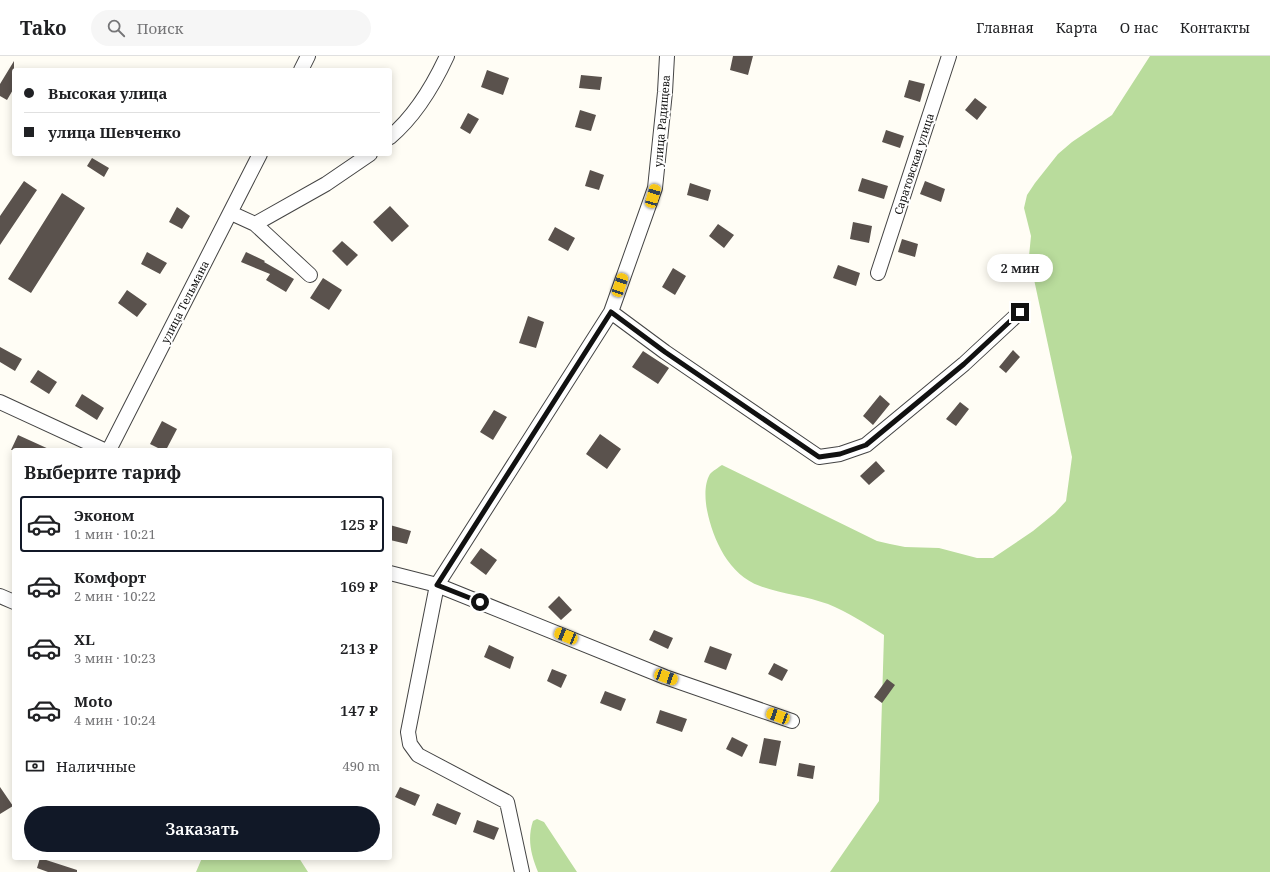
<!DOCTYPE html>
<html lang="ru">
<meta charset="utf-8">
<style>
body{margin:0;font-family:"Noto Serif",serif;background:#f6f6f6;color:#202124;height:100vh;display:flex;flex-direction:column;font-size:15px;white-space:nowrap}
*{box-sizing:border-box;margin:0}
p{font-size:13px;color:#757577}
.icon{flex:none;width:22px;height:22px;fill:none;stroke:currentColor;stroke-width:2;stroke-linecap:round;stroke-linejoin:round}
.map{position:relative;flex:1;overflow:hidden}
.panel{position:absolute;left:12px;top:392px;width:380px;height:412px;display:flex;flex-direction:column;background:#fff;border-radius:4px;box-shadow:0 2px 10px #0003}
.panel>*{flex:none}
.banner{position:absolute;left:12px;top:12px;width:380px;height:88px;border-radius:4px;box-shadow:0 2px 10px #0003;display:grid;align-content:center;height:88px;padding:0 12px;background:#fff}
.end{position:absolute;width:18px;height:18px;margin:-9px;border:5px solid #111;background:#fff;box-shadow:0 0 0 2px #fff}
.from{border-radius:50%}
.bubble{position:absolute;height:28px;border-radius:14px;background:#fff;box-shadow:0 2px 10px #0003;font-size:13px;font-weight:600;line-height:28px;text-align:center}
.car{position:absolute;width:12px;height:24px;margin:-12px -6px;border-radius:5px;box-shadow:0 0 3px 1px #0007;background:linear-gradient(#f5c518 24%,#345 0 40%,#f5c518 0 76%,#345 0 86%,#f5c518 0)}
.banner b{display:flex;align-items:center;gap:14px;height:38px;font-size:15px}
.banner b+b{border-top:1px solid #e0e0e0}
.banner i{width:10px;height:10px;background:#202124}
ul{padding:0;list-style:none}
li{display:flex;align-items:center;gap:12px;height:56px;margin:0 8px 6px;padding:0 4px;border:2px solid transparent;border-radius:4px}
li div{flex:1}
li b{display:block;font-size:15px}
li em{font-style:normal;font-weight:600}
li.active{border-color:#111827}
li>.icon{width:36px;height:36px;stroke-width:1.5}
h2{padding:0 12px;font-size:18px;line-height:48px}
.pay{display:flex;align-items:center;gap:10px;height:44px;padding:0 12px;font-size:15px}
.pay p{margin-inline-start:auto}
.button{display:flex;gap:8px;margin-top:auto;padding:8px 12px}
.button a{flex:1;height:46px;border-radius:24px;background:#111827;color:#fff;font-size:16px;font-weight:600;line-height:46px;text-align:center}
header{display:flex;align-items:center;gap:24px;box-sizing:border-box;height:56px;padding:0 20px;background:#fff;border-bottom:1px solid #e0e0e0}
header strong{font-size:19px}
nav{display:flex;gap:22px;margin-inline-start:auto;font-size:14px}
.search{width:280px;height:36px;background:#f6f6f6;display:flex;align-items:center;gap:10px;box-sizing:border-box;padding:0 14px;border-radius:22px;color:#757577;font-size:15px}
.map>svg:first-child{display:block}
.forest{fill:#b9dc9c}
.building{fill:#5a524d}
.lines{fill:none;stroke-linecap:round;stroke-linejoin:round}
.street-casing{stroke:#444;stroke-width:16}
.street{stroke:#fff;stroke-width:14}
.route{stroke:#111;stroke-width:5}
.labels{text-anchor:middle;stroke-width:4;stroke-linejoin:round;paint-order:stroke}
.street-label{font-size:11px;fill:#111;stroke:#fff}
</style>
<header>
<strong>Tako</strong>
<div class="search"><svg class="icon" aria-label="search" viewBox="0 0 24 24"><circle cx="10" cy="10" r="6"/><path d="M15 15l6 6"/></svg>Поиск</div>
<nav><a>Главная</a><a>Карта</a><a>О нас</a><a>Контакты</a></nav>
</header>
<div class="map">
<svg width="1270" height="816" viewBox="0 0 1270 816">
<rect width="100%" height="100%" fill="#fffdf5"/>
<!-- forest -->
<path class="forest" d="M 1150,0 L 1270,0 L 1270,816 L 830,816 L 879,745 L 884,579 C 866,568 848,556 828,548 C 806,540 782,538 760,530 C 729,519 713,484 707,454 C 705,443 704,428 710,418 C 713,415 719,411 722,409 L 877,485 L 890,488 L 905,491 L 939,492 L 977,502 L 993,502 L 1033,475 L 1055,457 L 1066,445 L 1072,401 L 1029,200 L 1031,180 L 1024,152 L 1027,139 L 1035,127 L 1058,98 L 1072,86 L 1112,59 Z
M 537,763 L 544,766 L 577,816 L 538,816 C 531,799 527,783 533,765 Z
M 202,802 L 299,802 L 308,816 L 196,816 Z"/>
<!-- building -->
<path class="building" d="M 733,0 L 753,0 L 748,19 L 730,14 Z
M 14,5 L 14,32 L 7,44 L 0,40 L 0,28 Z
M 487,14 L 509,22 L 503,39 L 481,31 Z
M 581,19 L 602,21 L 600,34 L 579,32 Z
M 909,24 L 925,28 L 920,46 L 904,41 Z
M 975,42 L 987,51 L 977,64 L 965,54 Z
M 580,54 L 596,59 L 591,75 L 575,71 Z
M 468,57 L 479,63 L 470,78 L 460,72 Z
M 886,74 L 904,80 L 900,92 L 882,86 Z
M 92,102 L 109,112 L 104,121 L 87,110 Z
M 590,114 L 604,119 L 599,134 L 585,130 Z
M 862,122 L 888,130 L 884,143 L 858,135 Z
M 24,125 L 37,134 L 0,189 L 0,160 Z
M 925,125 L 945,133 L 941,146 L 920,138 Z
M 690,127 L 711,134 L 708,145 L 687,139 Z
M 62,137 L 85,152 L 31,237 L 8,223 Z
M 390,150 L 409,170 L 392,186 L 373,166 Z
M 177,151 L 190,160 L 182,173 L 169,166 Z
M 853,166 L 872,170 L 869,187 L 850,183 Z
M 718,168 L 734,179 L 724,192 L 709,180 Z
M 555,171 L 575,182 L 568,195 L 548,184 Z
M 902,183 L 918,188 L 915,201 L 898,196 Z
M 342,185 L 358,199 L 347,210 L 332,195 Z
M 147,196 L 167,207 L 160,218 L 141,208 Z
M 246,196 L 265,205 L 264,206 L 294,223 L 286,236 L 266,224 L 270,218 L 241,206 Z
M 838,209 L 860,217 L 856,230 L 833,222 Z
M 673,212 L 686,220 L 675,239 L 662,231 Z
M 323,222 L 342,234 L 329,254 L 310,242 Z
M 127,234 L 147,248 L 137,261 L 118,247 Z
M 528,260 L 544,266 L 536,292 L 519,287 Z
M 0,291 L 22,303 L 15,315 L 0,306 Z
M 1013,294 L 1020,301 L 1006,317 L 999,311 Z
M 643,295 L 669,312 L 658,328 L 632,311 Z
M 38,314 L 57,326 L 49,338 L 30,326 Z
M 82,338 L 104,352 L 97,364 L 75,350 Z
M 880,339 L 890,348 L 873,369 L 863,360 Z
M 960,346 L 969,353 L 956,370 L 946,363 Z
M 494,354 L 507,361 L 493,384 L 480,376 Z
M 162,365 L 177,373 L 166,394 L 162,394 L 150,388 Z
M 600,378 L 621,393 L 607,413 L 586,398 Z
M 18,379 L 51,394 L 11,394 Z
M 876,405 L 885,415 L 869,429 L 860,420 Z
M 390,469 L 411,475 L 407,488 L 390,484 Z
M 481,492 L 497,504 L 486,519 L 470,507 Z
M 559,540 L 572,554 L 561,564 L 548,551 Z
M 654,574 L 673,582 L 668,593 L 649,584 Z
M 489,589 L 514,601 L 510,613 L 484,601 Z
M 710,590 L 732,598 L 726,614 L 704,606 Z
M 774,607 L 788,614 L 782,625 L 768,618 Z
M 552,613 L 567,619 L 561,632 L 547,625 Z
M 887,623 L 895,629 L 882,647 L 874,641 Z
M 605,635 L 626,643 L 621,655 L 600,647 Z
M 660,654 L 687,663 L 682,676 L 656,667 Z
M 732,681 L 748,689 L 742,701 L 726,693 Z
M 764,682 L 781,685 L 776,710 L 759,707 Z
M 799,707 L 815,710 L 813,723 L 797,720 Z
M 0,731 L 13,750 L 0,758 Z
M 400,731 L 420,739 L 415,750 L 395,741 Z
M 437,747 L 461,757 L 456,769 L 432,759 Z
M 477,764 L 499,772 L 494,784 L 473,776 Z
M 40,802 L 77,814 L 77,816 L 48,816 L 37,812 Z"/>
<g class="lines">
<!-- street casing -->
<g class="street-casing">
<path id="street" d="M 301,14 L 308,0
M 390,81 C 414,61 434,28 447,0
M 231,157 L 255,168 L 310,219
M 255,168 L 326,128 L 370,98
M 878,217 L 949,0
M 611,256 L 665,296 L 819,401 L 840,398 L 866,389 L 964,308 L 1020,256
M 0,346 L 104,394
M 109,394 L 260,98
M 390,517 L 437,529 L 665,621 L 792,665
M 0,540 L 14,546
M 522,816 L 507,746 L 418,699 L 410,688 L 408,676 L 437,529 L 611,256 L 655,132 L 665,36 L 667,0"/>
</g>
<!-- street -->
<use href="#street" class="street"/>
</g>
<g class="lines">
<!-- route -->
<path class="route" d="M 480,546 L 437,529 L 611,256 L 665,296 L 819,401 L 840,398 L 866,389 L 964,308 L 1020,256"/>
</g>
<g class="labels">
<!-- street labels -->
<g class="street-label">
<text transform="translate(662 65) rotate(-85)" y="4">улица Радищева</text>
<text transform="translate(914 108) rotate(-72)" y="4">Саратовская улица</text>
<text transform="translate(185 246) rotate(-63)" y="4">улица Тельмана</text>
</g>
</g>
</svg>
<i class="end from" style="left:480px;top:546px"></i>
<i class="end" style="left:1020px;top:256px"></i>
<div class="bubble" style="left:987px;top:198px;width:66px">2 мин</div>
<i class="car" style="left:653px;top:140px;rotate:16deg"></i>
<i class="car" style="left:620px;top:229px;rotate:19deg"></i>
<i class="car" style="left:566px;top:580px;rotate:292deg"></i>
<i class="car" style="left:666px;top:621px;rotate:110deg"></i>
<i class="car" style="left:778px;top:660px;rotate:290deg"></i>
<div class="banner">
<b><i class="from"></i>Высокая улица</b>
<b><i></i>улица Шевченко</b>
</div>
<section class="panel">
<h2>Выберите тариф</h2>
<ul>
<li class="active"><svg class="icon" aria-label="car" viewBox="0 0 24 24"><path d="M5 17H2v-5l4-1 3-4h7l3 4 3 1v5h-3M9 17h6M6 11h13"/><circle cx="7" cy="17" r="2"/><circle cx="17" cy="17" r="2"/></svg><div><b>Эконом</b><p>1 мин · 10:21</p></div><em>125 ₽</em></li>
<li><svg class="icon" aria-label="car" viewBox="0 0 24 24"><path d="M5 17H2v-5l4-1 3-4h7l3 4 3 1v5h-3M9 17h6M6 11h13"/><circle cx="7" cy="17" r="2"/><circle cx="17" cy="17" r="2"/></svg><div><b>Комфорт</b><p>2 мин · 10:22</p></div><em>169 ₽</em></li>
<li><svg class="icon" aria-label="car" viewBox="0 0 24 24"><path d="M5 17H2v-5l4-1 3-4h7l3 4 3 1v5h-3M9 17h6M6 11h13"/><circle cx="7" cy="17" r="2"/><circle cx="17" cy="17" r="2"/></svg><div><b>XL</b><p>3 мин · 10:23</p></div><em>213 ₽</em></li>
<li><svg class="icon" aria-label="car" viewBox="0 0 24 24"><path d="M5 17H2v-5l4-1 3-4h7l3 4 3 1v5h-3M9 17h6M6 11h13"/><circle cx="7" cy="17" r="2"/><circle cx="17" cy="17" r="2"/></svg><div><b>Moto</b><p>4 мин · 10:24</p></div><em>147 ₽</em></li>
</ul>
<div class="pay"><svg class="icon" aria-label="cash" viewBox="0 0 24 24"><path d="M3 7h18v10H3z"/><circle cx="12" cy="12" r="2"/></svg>Наличные<p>490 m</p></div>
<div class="button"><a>Заказать</a></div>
</section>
</div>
